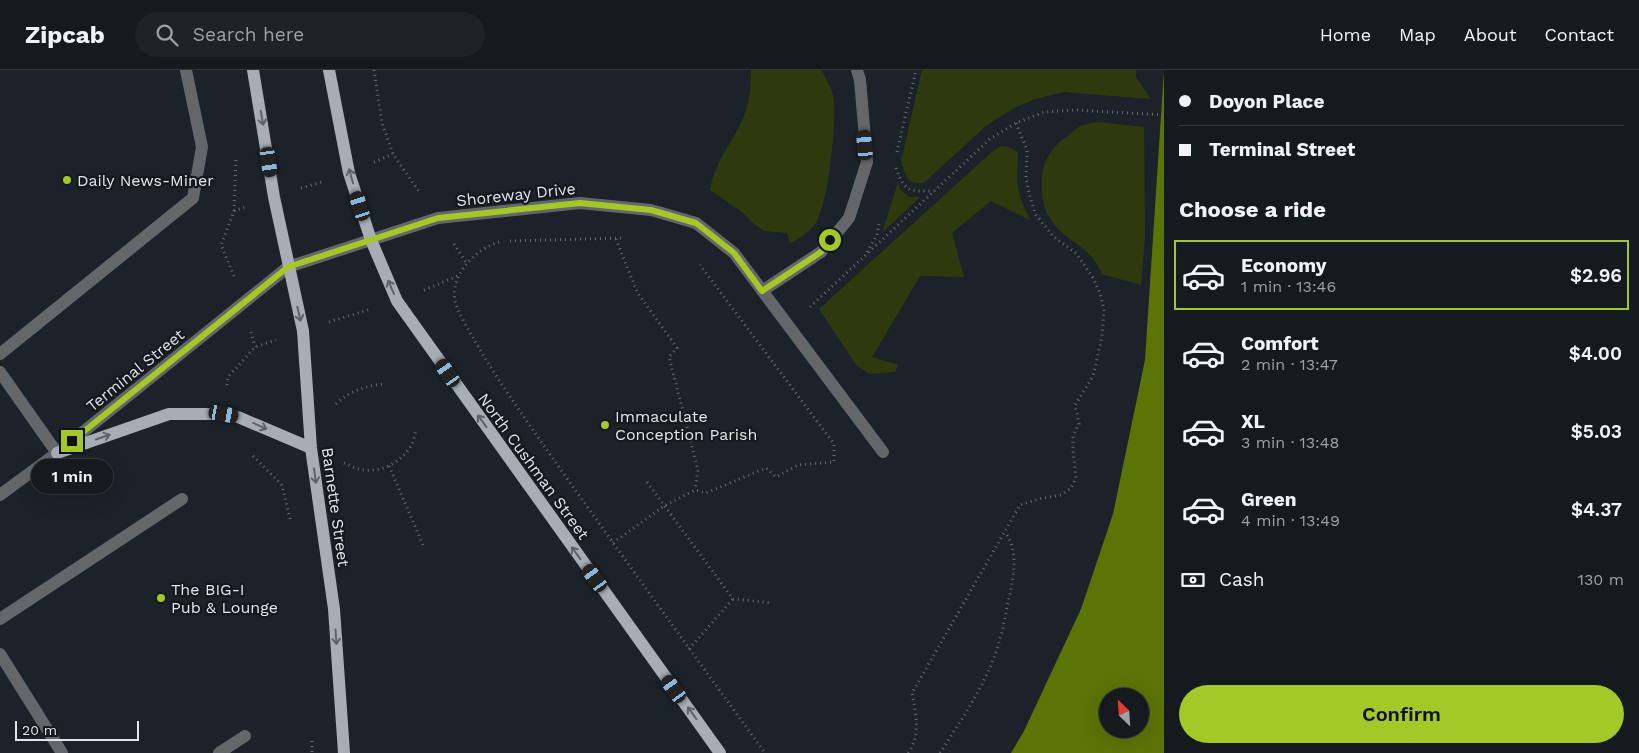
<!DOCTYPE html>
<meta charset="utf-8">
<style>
body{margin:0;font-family:"Work Sans",sans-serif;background:#1e2328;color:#f1f3f6;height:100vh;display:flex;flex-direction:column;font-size:19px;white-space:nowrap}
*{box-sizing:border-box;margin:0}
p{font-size:16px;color:#9da1a4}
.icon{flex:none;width:28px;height:28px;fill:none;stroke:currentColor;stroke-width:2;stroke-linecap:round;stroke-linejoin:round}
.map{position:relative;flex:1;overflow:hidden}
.sheet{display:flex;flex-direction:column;background:#151a1f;width:475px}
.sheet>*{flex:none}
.top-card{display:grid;align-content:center;height:110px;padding:0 15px;background:#151a1f}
.needle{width:32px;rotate:335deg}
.tools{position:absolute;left:1099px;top:618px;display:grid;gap:10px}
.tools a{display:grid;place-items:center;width:50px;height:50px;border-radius:50%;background:#151a1f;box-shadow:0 5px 20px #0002,0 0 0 1px #34383d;font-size:25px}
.scale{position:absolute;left:15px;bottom:12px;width:124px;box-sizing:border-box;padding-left:5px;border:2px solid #e2e6ea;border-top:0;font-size:14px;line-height:18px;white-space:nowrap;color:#e2e6ea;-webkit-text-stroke:4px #13191f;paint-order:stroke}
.end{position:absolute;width:22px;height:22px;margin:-11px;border:6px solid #a2c928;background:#111;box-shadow:0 0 0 2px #111}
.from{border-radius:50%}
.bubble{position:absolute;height:35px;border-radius:18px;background:#151a1f;box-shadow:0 5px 20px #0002,0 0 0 1px #34383d;font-size:16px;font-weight:600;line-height:35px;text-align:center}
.car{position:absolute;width:15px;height:30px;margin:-15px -8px;border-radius:6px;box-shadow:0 0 4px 1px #0007;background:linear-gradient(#222 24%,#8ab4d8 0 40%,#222 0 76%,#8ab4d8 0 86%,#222 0)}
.top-card b{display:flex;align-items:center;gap:18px;height:48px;font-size:19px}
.top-card b+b{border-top:1px solid #34383d}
.top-card i{width:12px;height:12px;background:#f1f3f6}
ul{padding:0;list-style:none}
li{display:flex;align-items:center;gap:15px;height:70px;margin:0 10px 8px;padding:0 5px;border:2px solid transparent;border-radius:0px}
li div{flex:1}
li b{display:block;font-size:19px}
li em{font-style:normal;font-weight:600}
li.selected{border-color:#a2c928}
li>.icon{width:45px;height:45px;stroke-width:1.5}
h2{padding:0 15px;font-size:22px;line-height:60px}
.pay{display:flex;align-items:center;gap:12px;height:55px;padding:0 15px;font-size:19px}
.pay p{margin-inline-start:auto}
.button{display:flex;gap:10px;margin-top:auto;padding:10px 15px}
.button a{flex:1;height:58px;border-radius:30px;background:#a2c928;color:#111;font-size:20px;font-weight:600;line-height:58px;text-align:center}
header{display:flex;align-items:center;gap:30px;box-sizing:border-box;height:70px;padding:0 25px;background:#151a1f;border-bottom:1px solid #34383d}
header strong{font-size:24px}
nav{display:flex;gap:28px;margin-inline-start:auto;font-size:18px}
.search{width:350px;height:45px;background:#1e2328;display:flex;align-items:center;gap:12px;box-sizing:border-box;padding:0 18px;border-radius:28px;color:#9da1a4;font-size:19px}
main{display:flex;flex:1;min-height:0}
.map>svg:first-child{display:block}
.green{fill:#2e3a0e}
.water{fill:#5b7406;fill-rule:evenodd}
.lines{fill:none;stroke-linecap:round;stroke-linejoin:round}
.path{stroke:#666b71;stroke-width:3;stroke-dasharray:1 4;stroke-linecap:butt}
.service{stroke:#64676a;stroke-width:12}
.minor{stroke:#64676a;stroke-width:12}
.primary{stroke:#a6adb4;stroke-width:12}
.oneway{stroke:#5c636a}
.route{stroke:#a2c928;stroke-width:6}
.poi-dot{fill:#a2c928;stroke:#13191f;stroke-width:2}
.labels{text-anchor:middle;stroke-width:4.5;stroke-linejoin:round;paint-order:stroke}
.poi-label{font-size:16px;fill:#e2e6ea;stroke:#13191f;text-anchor:start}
.street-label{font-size:16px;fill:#e2e6ea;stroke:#13191f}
</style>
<header>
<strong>Zipcab</strong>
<div class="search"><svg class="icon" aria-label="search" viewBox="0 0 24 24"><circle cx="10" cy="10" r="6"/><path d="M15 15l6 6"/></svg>Search here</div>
<nav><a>Home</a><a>Map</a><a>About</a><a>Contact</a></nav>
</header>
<main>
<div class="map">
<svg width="1164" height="683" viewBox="0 0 1164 683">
<rect width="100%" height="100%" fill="#1c2229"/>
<!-- green -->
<path class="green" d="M 751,0 L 822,0 C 825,8 831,17 833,25 C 837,50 829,134 815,154 C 808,163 800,169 790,173 L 787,163 L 764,161 L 754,154 L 742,142 L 710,120 C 714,95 730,75 741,53 C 749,36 751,19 751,0 Z
M 922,0 L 1136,0 L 1136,7 L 1151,29 L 1063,22 L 1036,29 L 1014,38 L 987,55 L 928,109 L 923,113 L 917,113 L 910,111 L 906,106 L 901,91 Z
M 1098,52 L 1144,57 L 1145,168 L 1141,215 L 1102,204 C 1090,174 1064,172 1050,148 C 1044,140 1042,129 1042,119 C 1041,92 1049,79 1070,64 C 1074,61 1078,57 1083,55 C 1088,54 1093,53 1098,52 Z
M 1001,76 L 1009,77 L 1018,82 L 1017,110 L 1020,127 L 1030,150 L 991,131 L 952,163 L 964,207 L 920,206 L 872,287 L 898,295 L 895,302 L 870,304 L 857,296 L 819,239 L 993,81 Z
M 898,112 L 900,119 L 909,127 L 920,127 L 882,163 Z"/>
<!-- water -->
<path class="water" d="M 1164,0 L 1164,683 L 1011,683 L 1024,661 L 1081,539 L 1113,444 L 1145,290 ZM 1108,626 L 1140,626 L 1140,659 L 1108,659 Z"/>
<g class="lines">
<!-- path -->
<path class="path" d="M 374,0 L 382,53 L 393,84 L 420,123
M 897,82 L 916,0
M 374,92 L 393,84
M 896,98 C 905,123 909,121 934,121
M 301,118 L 322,112
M 234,141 L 248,136
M 616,169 L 637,222 L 677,278 L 669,287 L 698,400 L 695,420
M 510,171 L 621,168
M 499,172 C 476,179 450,204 455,231 C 459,245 468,259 475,271 C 496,308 520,341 544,376 C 617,479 691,581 765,683
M 454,174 L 467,194
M 867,182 L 877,165 L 879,154
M 234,206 L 221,175 L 234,141 L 236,87
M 424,220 L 460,205
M 810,237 L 990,69 L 1016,53 L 1044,42 L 1076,40 L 1164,45
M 329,252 L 371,239
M 251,262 L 255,277
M 227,315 L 228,307 L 255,277 L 276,270
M 336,334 C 350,321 365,316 383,314
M 253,386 L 282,415 L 290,449
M 344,393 C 349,395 354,398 359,399 C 379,404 402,393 412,374 C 414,370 415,364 416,359
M 389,396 L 424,477
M 647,412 L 733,529 L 772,533
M 613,473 L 664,436 L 695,420 L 706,423 L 766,398 L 776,407 L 798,395 L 834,392 L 834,374 L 700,195
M 689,579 L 733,529
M 312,671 L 312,683
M 908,683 C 921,665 916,644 912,623 L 1020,435 L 1039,429 L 1061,425 L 1071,418 L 1076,408 L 1073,380 L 1073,366 L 1079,354 L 1075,335 L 1093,306 L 1102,267 L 1104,239 L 1099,221 L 1093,208 L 1076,183 L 1054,167 L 1036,145 L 1030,127 L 1026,107 L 1027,80 L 1016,53
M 940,683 C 963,647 989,610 1000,569 C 1004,555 1006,541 1009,528 C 1014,505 1019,482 1005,462"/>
<!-- service -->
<path class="service" d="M 0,284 L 193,128 L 202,77 L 186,0
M 0,549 L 182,429
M 0,584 L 62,683
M 219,683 L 245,666"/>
<!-- minor -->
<path class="minor" d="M 762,221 L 821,182 L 849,148 L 867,92 L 860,10 L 857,0
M 0,302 L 57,383
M 0,425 L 57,383 L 288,197 L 438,148 L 580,133 L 651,140 L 696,153 L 734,183 L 883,382"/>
<!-- primary -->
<path class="primary" d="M 253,0 L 274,127 L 303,261 L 311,378 L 334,539 L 344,683
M 329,0 L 349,103 L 371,170 L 397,231 L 720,683
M 57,383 L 169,344 L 224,344 L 238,347 L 311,378"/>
</g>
<!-- one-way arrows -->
<defs><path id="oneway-shaft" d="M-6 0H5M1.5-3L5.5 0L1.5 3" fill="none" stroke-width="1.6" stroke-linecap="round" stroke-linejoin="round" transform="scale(1.25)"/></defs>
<g class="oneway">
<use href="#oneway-shaft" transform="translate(262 48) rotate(80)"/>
<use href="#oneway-shaft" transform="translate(351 106) rotate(-106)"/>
<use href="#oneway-shaft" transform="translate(391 217) rotate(-113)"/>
<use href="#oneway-shaft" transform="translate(299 244) rotate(77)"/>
<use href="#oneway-shaft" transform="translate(482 351) rotate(-126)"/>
<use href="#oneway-shaft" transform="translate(260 356) rotate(24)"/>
<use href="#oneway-shaft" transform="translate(103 367) rotate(-19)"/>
<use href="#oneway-shaft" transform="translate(315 406) rotate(82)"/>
<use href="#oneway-shaft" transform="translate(576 483) rotate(-126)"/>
<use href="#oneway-shaft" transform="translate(336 567) rotate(86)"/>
<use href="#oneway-shaft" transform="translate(692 643) rotate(-126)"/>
</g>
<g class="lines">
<!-- route -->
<path class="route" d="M 72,371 L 288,197 L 438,148 L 580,133 L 651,140 L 696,153 L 734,183 L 762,221 L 821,182 L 830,170"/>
</g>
<!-- markers -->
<g class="poi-dot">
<circle cx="67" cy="110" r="5"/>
<circle cx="605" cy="355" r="5"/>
<circle cx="161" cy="528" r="5"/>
</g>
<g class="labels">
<!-- poi labels -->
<g class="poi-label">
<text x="77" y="116">Daily News-Miner</text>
<text x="615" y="352">Immaculate<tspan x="615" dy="18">Conception Parish</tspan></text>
<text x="171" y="525">The BIG-I<tspan x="171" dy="18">Pub &amp; Lounge</tspan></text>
</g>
<!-- street labels -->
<g class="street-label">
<text transform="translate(516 124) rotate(-6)" y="6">Shoreway Drive</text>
<text transform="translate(135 300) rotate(-39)" y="6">Terminal Street</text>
<text transform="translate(534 396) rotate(54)" y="6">North Cushman Street</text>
<text transform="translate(336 437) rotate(82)" y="6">Barnette Street</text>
</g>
</g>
</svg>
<div class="tools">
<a><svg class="needle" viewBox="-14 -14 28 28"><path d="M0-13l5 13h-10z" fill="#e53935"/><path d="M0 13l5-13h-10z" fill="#9da1a4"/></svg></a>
</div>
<div class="scale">20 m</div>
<i class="end from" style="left:830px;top:170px"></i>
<i class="end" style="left:72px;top:371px"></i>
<div class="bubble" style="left:31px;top:389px;width:82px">1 min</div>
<i class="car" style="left:865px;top:75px;rotate:355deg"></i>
<i class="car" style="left:269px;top:92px;rotate:172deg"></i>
<i class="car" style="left:360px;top:136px;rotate:342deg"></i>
<i class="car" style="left:448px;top:303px;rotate:325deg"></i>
<i class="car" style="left:224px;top:344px;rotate:100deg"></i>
<i class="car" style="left:595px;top:508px;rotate:324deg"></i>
<i class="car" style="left:674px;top:619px;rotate:324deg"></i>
</div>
<section class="sheet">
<div class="top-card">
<b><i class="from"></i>Doyon Place</b>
<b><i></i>Terminal Street</b>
</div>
<h2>Choose a ride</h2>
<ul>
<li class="selected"><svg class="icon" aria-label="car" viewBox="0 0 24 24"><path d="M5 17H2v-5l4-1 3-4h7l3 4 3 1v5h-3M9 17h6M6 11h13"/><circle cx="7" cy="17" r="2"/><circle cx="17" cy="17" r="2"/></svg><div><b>Economy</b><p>1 min · 13:46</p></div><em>$2.96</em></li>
<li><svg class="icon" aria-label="car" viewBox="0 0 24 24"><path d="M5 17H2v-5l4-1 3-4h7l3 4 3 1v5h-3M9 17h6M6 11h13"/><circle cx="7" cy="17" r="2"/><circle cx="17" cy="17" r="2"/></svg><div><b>Comfort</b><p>2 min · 13:47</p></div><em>$4.00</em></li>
<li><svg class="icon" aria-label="car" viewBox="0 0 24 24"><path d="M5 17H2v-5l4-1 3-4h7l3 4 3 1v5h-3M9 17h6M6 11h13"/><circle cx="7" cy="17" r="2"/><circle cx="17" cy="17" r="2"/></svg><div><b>XL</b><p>3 min · 13:48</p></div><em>$5.03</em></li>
<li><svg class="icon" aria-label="car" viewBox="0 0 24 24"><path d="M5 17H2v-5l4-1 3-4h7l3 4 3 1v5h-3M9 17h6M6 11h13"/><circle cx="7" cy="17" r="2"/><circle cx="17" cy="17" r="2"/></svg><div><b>Green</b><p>4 min · 13:49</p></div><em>$4.37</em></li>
</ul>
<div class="pay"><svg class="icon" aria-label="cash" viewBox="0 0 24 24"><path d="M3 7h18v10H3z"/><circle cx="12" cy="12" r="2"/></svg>Cash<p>130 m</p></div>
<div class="button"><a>Confirm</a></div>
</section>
</main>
